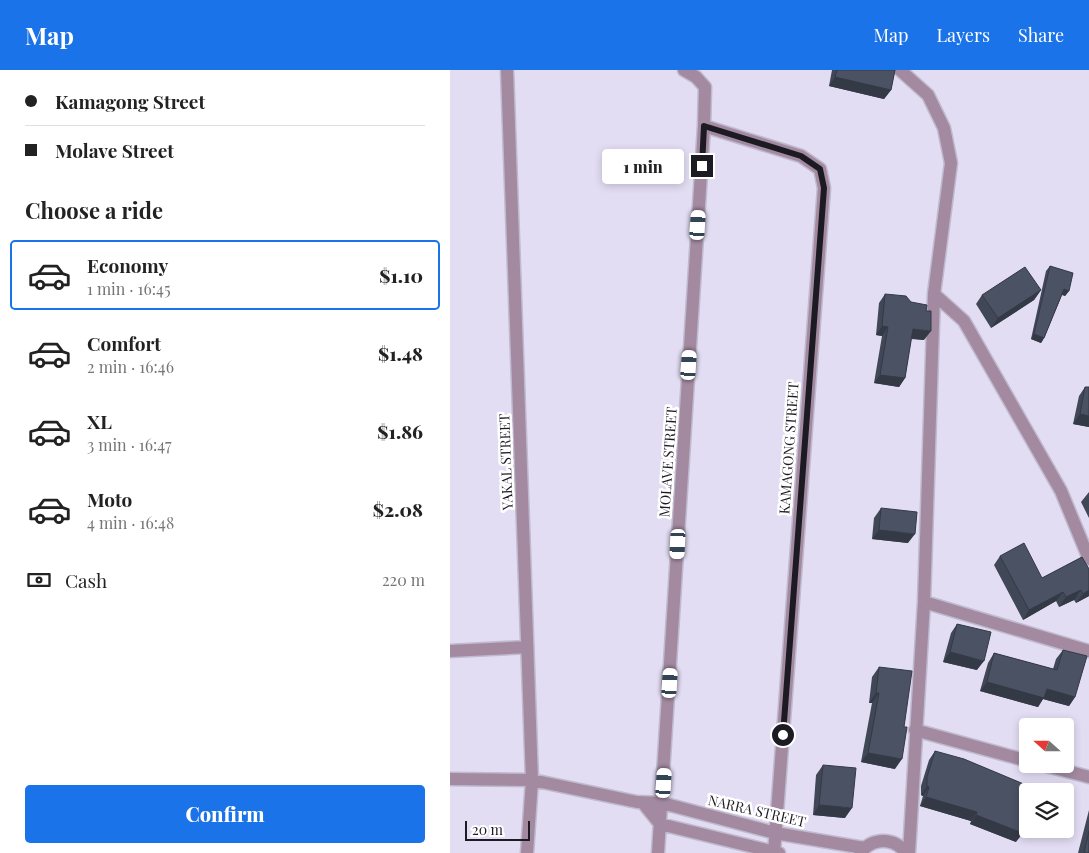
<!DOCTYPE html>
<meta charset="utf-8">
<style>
body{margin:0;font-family:"Playfair Display",serif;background:#f6f6f6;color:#222;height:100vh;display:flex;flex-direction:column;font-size:19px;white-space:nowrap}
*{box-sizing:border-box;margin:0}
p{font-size:16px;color:#767676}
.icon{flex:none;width:28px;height:28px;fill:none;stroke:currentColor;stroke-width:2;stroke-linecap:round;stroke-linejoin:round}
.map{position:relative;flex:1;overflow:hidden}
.panel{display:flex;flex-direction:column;background:#fff;width:450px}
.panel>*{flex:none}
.hud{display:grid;align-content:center;height:110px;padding:0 25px;background:#fff}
.needle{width:32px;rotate:291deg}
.tools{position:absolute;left:569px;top:648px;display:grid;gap:10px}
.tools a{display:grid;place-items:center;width:55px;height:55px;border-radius:5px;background:#fff;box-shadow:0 2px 8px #0003;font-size:25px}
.scale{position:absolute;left:15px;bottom:12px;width:65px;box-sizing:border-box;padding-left:5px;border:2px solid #1c1a22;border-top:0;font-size:14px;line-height:18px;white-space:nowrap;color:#1c1a22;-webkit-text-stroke:4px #fff;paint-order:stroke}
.end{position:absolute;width:22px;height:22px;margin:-11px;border:6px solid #1c1a22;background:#fff;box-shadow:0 0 0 2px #fff}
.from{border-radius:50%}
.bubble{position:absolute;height:35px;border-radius:5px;background:#fff;box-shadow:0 2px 8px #0003;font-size:16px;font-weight:800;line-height:35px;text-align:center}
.car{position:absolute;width:15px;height:30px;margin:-15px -8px;border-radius:6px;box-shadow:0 0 4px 1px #0007;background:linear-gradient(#fff 24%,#345 0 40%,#fff 0 76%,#345 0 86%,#fff 0)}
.hud b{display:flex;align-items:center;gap:18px;height:48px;font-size:19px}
.hud b+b{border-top:1px solid #e0e0e0}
.hud i{width:12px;height:12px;background:#222}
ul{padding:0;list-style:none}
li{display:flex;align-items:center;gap:15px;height:70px;margin:0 10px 8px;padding:0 15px;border:2px solid transparent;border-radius:5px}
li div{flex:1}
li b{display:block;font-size:19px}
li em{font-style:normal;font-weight:800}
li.on{border-color:#1a73e8}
li>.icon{width:45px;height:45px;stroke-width:1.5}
h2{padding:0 25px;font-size:22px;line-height:60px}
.pay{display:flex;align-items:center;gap:12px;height:55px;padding:0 25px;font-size:19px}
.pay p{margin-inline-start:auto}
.primary-button{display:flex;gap:10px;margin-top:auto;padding:10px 25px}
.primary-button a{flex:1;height:58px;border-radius:5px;background:#1a73e8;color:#fff;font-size:20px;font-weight:800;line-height:58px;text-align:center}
header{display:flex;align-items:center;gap:30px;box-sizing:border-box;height:70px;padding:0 25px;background:#1a73e8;color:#fff}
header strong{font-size:24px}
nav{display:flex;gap:28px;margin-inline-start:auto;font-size:18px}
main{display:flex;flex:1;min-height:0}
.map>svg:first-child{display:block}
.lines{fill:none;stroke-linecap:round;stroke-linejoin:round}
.street-casing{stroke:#bfbace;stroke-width:15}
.street{stroke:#a38aa1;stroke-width:12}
.wall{fill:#404756}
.shaded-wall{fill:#343946}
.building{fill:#4a5264;stroke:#343946}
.route{stroke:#1c1a22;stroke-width:6}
.labels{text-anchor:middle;stroke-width:5;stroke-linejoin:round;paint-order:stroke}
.street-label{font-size:14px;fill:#1c1a22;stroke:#fff}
</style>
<header>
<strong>Map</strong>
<nav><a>Map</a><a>Layers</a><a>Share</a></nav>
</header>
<main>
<section class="panel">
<div class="hud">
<b><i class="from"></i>Kamagong Street</b>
<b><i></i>Molave Street</b>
</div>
<h2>Choose a ride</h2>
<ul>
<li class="on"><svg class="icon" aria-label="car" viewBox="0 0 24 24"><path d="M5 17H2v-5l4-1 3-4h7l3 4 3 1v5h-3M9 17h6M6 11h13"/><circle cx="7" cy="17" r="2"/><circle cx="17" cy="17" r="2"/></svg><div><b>Economy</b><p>1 min · 16:45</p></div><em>$1.10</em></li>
<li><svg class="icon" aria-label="car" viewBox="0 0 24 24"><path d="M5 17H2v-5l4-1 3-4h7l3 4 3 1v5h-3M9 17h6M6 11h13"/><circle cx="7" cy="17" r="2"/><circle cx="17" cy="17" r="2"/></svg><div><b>Comfort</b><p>2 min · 16:46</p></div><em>$1.48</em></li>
<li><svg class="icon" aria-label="car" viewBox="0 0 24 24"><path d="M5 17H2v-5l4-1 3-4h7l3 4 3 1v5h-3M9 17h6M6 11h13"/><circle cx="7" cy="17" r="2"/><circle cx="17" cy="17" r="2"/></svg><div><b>XL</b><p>3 min · 16:47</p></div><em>$1.86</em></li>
<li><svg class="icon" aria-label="car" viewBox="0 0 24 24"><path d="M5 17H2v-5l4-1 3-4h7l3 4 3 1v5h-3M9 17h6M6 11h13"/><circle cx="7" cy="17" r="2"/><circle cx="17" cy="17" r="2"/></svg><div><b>Moto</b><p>4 min · 16:48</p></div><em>$2.08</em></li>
</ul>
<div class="pay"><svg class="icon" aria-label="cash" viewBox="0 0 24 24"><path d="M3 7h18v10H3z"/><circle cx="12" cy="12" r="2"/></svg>Cash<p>220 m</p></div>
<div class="primary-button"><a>Confirm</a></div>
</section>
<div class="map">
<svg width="639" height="783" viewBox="0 0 639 783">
<rect width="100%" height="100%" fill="#e3ddf4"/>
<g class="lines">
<!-- street casing -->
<g class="street-casing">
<path id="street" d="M 57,0 L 82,710 L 77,783
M 450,0 L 478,25 L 494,58 L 501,93 L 484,224 L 474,532 L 459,783
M 254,56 L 351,86 L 370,99 L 374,118 L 324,783
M 484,224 L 514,251 L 611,421 L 639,489
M 474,532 L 639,581
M 0,581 L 77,577
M 465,660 L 578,691
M 589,694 L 639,707
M 0,709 L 82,710 L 187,732 L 212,733 L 325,763 L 414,778
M 193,733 L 210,754 L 329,783
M 208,783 L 254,56 L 255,17 L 246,7 L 234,0
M 410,783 C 423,767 444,767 456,783"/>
</g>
<!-- street -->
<use href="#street" class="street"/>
</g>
<!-- wall -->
<path class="wall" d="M 382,0 L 445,0 L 441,20 L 434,29 L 379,16 Z
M 600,196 L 619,221 L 615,226 L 612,225 L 594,268 L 591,273 L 581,269 L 596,201 Z
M 591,220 L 584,230 L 541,258 L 526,234 L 532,225 Z
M 435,224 L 474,270 L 461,269 L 455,308 L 449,317 L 424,313 L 432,266 L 426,265 L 429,233 Z
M 635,317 L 639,357 L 623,354 L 629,326 Z
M 639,422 L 639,448 L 631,432 Z
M 431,438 L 458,473 L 422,469 L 424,448 Z
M 550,486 L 592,508 L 632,487 L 639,526 L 626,533 L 624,530 L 609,537 L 606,531 L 573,550 L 544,495 Z
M 507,554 L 527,600 L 493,592 L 501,563 Z
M 613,580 L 625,627 L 619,636 L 593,629 L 588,637 L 530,621 L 538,593 L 544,583 L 603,599 L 606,589 Z
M 429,597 L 445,699 L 411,692 L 422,633 L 419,633 L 422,607 Z
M 485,681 L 566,772 L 520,754 L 521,751 L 470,736 L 473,726 L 471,725 L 471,716 L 479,690 Z
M 373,695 L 395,748 L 363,745 L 366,705 Z
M 639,740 L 639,783 L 628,783 Z"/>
<!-- shaded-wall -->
<path class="shaded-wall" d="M 385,7 L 441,20 L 434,29 L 379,16 Z
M 614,219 L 619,221 L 615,226 L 611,224 Z
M 591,220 L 584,230 L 541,258 L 548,248 Z
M 432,256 L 438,257 L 432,266 L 426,265 Z
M 463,259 L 481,261 L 474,270 L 457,268 Z
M 584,264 L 594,268 L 591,273 L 581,269 Z
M 430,305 L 455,308 L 449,317 L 424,313 Z
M 630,344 L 639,346 L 639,357 L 623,354 Z
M 429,460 L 465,464 L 458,473 L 422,469 Z
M 631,520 L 624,530 L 609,537 L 616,527 Z
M 639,520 L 639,526 L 626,533 L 633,524 Z
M 613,522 L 606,531 L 573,550 L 579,540 Z
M 500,582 L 534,591 L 527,600 L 493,592 Z
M 537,612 L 597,619 L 625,627 L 619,636 L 593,629 L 588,637 L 530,621 Z
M 426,623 L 429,623 L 422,633 L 419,633 Z
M 418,683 L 452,689 L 445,699 L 411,692 Z
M 477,716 L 479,717 L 473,726 L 471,725 Z
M 476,727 L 527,742 L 521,751 L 470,736 Z
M 369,735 L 402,738 L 395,748 L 363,745 Z
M 526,745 L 573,763 L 566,772 L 520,754 Z"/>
<!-- building -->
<path class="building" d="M 387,0 L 445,0 L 441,20 L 385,7 Z
M 600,196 L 623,203 L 619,221 L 614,219 L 594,268 L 584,264 Z
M 575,197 L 591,220 L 548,248 L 532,225 Z
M 435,224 L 456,226 L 461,232 L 477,235 L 476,241 L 481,241 L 481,261 L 463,259 L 455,308 L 430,305 L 438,257 L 432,256 Z
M 635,317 L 639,317 L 639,346 L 630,344 Z
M 431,438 L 467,442 L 465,464 L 429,460 Z
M 574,473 L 592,508 L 632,487 L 639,499 L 639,520 L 633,524 L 631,520 L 616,527 L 613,522 L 579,540 L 550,486 Z
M 507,554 L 541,562 L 534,591 L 500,582 Z
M 613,580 L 637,586 L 625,627 L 597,619 L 594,628 L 537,612 L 544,583 L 607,600 Z
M 429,597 L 462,601 L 454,657 L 457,657 L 452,689 L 418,683 L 429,623 L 426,623 Z
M 485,681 L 514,689 L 588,720 L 588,721 L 578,721 L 578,750 L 573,763 L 526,745 L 527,742 L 476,727 L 479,717 L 477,716 L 477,707 Z
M 373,695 L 406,698 L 402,738 L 369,735 Z
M 639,761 L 639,783 L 634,783 Z"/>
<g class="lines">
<!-- route -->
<path class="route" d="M 252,96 L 254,56 L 351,86 L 370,99 L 374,118 L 333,665"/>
</g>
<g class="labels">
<!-- street labels -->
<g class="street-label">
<text transform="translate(339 378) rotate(-86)" y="5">KAMAGONG STREET</text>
<text transform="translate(56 392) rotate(-92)" y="5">YAKAL STREET</text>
<text transform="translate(218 392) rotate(-86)" y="5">MOLAVE STREET</text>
<text transform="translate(307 741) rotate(13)" y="5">NARRA STREET</text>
</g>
</g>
</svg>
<div class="tools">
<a><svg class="needle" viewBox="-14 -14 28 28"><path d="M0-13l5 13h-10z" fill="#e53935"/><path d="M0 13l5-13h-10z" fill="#767676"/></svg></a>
<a><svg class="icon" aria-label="layers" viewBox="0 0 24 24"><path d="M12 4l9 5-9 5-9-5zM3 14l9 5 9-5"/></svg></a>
</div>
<div class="scale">20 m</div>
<i class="end from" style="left:333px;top:665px"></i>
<i class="end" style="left:252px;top:96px"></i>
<div class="bubble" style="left:152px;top:79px;width:82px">1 min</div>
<i class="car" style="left:248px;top:155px;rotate:4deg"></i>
<i class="car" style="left:239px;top:295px;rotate:4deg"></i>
<i class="car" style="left:228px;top:474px;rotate:183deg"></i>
<i class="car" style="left:220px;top:613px;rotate:4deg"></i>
<i class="car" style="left:214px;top:713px;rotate:4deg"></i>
</div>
</main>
